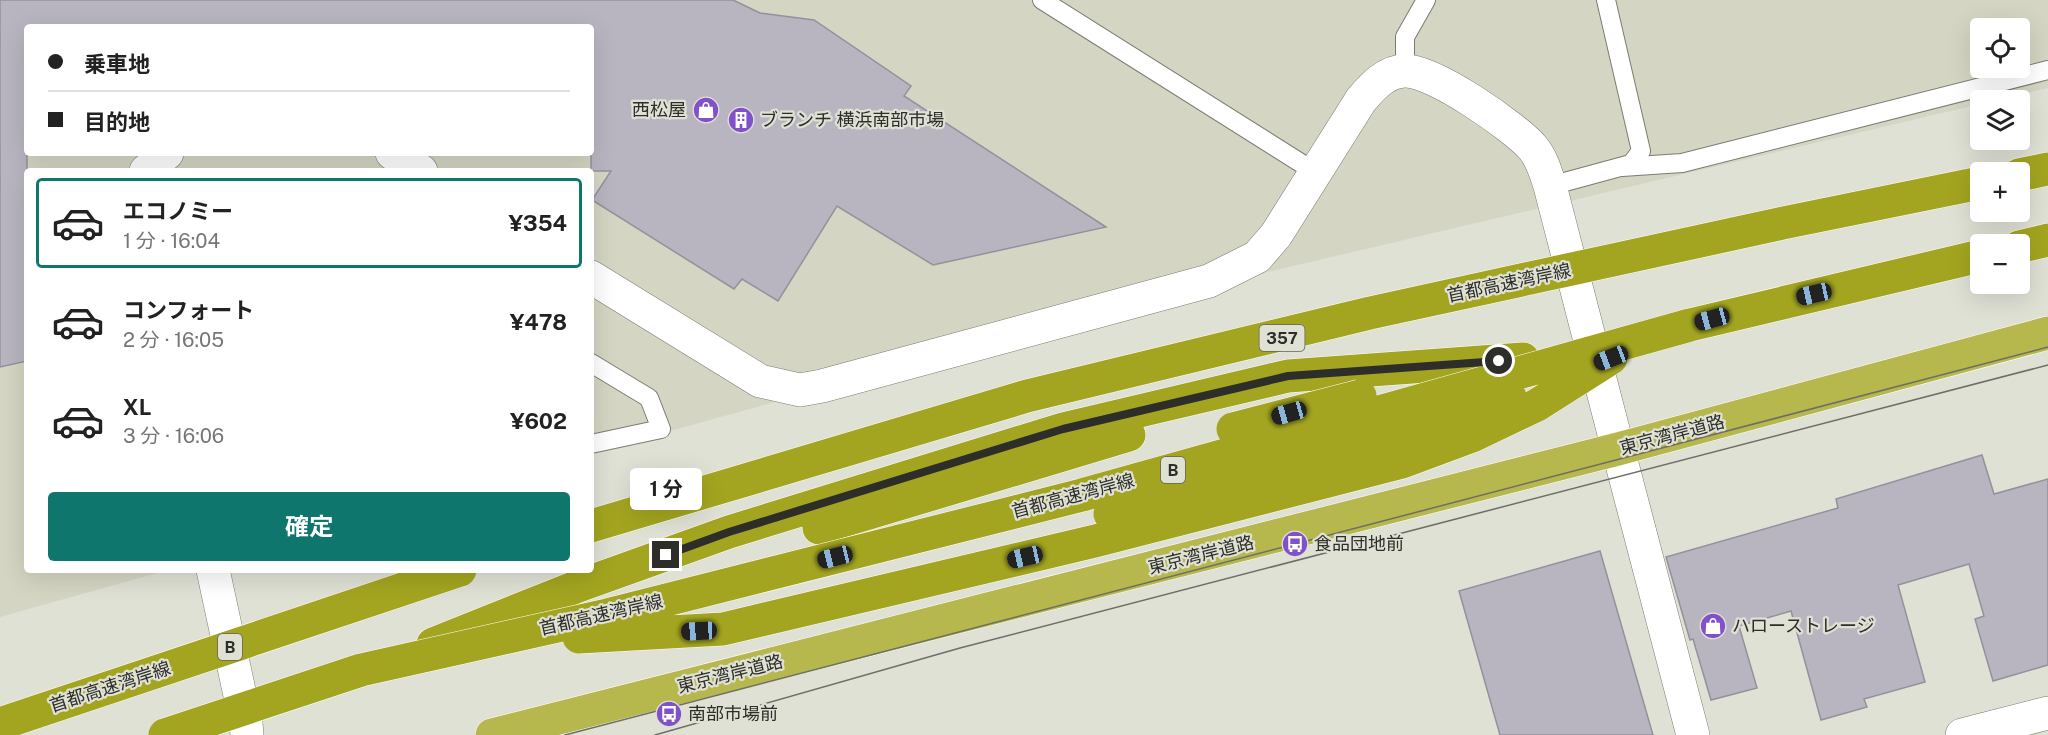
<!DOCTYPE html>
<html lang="ja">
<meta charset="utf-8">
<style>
body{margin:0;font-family:"Public Sans","Noto Sans JP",sans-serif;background:#f2f2f2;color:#222;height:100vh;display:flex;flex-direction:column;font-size:22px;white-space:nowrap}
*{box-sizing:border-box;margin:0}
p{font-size:20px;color:#767676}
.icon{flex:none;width:33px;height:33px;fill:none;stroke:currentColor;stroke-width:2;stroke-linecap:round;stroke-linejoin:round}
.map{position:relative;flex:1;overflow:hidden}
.panel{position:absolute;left:24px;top:168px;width:570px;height:405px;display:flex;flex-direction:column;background:#fff;border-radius:6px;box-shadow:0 6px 24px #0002}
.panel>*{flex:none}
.hud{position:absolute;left:24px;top:24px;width:570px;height:132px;border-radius:6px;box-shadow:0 6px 24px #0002;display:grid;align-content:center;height:132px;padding:0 24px;background:#fff}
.fabs{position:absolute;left:1970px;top:18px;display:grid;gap:12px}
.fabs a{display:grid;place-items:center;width:60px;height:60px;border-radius:6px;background:#fff;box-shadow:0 6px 24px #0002;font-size:30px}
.end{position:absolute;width:27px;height:27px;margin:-14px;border:8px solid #2d2d29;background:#fff;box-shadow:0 0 0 3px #fff}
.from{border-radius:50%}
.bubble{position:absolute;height:42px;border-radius:6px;background:#fff;box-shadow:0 6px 24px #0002;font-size:20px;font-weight:700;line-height:42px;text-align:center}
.car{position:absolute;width:18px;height:36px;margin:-18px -9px;border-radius:8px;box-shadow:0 0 4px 2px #0007;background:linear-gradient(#222 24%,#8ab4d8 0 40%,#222 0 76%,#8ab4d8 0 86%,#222 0)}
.hud b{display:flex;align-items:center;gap:21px;height:57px;font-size:22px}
.hud b+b{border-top:2px solid #e0e0e0}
.hud i{width:15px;height:15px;background:#222}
ul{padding:10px 0 0;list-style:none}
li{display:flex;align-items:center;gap:18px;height:90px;margin:0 12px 9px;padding:0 12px;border:3px solid transparent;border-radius:6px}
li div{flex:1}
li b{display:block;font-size:22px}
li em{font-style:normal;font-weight:700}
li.selected{border-color:#0f766e}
li>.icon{width:54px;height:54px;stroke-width:1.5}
.button{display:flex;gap:12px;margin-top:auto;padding:12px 24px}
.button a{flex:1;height:69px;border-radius:6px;background:#0f766e;color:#fff;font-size:24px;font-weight:700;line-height:69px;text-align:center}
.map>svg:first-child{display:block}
.built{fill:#d4d5c2;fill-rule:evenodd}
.building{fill:#b8b5c0;stroke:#94919c;stroke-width:1.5}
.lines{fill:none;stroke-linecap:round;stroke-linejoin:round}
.service-casing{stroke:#7b7c71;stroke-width:20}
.minor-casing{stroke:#7b7c71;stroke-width:34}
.tertiary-casing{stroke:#7b7c71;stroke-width:34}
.trunk-casing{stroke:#fff;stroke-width:34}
.motorway-casing{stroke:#fff;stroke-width:34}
.service{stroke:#fff;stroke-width:18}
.minor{stroke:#fff;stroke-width:33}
.tertiary{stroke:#fff;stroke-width:33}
.trunk{stroke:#b6b74c;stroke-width:33}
.motorway{stroke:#a3a520;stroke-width:33}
.tram{stroke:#6e6e67;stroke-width:1.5}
.motorway-bridge-casing{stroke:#fff;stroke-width:34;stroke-linecap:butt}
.motorway-bridge{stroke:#a3a520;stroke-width:33}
.route{stroke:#2d2d29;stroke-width:8}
.labels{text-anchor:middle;stroke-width:4.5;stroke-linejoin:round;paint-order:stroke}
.shield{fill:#e0e1d5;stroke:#63635d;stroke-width:1.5}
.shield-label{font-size:16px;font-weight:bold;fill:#2d2d29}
.poi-label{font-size:18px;fill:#2d2d29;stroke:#e0e1d5;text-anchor:start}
.street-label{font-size:18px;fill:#2d2d29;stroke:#e0e1d5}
</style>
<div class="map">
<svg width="2048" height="735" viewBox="0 0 2048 735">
<rect width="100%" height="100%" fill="#e0e1d5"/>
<!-- built -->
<path class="built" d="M 0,0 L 2048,0 L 2048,88 L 1997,100 L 1980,100 L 1980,104 L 1103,311 L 591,453 L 591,171 L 27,171 L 27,570 L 168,570 L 0,617 ZM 27,27 L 591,27 L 591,153 L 27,153 ZM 1980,28 L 2019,28 L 2019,68 L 1980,68 Z"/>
<!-- building -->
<path class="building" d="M 0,0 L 733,0 L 760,13 L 814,20 L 911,86 L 904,96 L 1106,227 L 933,265 L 837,206 L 778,301 L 742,279 L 734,289 L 592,200 L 611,171 L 591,171 L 591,27 L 27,27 L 27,361 L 0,367 Z
M 1982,455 L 1994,494 L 2048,479 L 2048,665 L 1993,681 L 1975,619 L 1984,616 L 1969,564 L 1898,585 L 1925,682 L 1864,699 L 1867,707 L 1821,720 L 1791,611 L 1739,626 L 1757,688 L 1711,700 L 1693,639 L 1690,640 L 1666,557 L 1838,508 L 1836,499 Z
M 1600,551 L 1653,735 L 1500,735 L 1459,591 Z"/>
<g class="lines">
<!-- service casing -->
<g class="service-casing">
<path id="service" d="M 1042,0 L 1315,172
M 1405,70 L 1405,37 L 1426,0
M 1622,167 L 1682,163 L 2048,70
M 1550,186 L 1631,164 L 1641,151 L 1606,0
M 591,363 L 649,398 L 661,429 L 591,444"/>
</g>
<!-- minor casing -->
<g class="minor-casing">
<path id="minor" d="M 1618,449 L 1693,735
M 1962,735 L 2048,713"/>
</g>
<!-- tertiary casing -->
<g class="tertiary-casing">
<path id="tertiary" d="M 392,153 L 421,171
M 146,171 L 167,153
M 591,277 L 760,381 L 800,390 L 822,386 L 1209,281 L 1257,257 L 1276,235 L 1361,100 C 1372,87 1386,71 1405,71 C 1433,70 1515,127 1533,148 C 1542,159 1546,173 1550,186 L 1618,449
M 213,570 L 246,723 L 247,735"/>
</g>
<!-- trunk casing -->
<g class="trunk-casing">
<path id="trunk" d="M 492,735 L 1618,449 L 2048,333"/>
</g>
<!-- motorway casing -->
<g class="motorway-casing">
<path id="motorway" d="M 2019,175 L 2048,169
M 2019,247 L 2048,240
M 819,528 L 1129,435
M 433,644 L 581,585 L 729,532 L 1063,429 L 1288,376 L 1523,359"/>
</g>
<!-- service -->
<use href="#service" class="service"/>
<!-- minor -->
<use href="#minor" class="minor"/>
<!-- tertiary -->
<use href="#tertiary" class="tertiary"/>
<!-- trunk -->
<use href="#trunk" class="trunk"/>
<!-- motorway -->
<use href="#motorway" class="motorway"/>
<!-- tram -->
<path class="tram" d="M 565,735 L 2048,347
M 655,735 L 960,648 L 2048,365"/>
<!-- motorway-bridge casing -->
<g class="motorway-bridge-casing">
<path id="motorway-bridge" d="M 1233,429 L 1360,396
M 1110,514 L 1394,436 L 1510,397
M 591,526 L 1027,396 L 1370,313 L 1783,223 L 1980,183
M 579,637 L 723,629 L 1095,541 L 1402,462 L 1472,436 L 1537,405 L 1611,358
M 0,724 L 460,570
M 165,735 L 361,670 L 607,615 L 1082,495 L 1690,325 L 1980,256"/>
</g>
<!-- motorway-bridge -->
<use href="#motorway-bridge" class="motorway-bridge"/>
</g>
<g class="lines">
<!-- route -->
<path class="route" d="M 666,555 L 729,532 L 1063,429 L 1288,376 L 1499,361"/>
</g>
<!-- icons -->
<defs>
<g id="shop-disc" transform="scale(1.35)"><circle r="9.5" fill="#8151c9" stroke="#e0e1d5"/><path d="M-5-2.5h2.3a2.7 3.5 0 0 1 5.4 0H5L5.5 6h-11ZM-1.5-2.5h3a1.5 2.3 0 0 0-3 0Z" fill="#fff"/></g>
<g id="building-disc" transform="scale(1.35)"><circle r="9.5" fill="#8151c9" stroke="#e0e1d5"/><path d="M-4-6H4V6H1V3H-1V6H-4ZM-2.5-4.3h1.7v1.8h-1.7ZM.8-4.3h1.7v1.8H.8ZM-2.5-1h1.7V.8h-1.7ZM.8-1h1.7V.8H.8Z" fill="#fff"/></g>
<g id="bus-disc" transform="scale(1.35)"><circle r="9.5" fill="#8151c9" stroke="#e0e1d5"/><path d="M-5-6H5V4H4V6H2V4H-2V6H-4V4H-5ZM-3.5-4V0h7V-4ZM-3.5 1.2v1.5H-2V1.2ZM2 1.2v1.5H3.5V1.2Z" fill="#fff"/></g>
</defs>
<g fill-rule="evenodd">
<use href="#shop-disc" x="706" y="110"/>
<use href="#building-disc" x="741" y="120"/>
<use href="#bus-disc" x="1295" y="544"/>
<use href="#shop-disc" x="1713" y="626"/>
<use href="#bus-disc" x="669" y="714"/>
</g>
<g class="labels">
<!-- shield labels -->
<g class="shield">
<rect x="1259.5" y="325" width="45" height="26" rx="4.5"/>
<rect x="1161" y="457" width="24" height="26" rx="4.5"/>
<rect x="218" y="634" width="24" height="26" rx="4.5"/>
</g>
<g class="shield-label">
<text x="1282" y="344">357</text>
<text x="1173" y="476">B</text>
<text x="230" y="653">B</text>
</g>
<!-- poi labels -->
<g class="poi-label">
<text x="686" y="116" text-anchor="end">西松屋</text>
<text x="760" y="126">ブランチ 横浜南部市場</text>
<text x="1314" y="550">食品団地前</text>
<text x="1732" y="632">ハローストレージ</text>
<text x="688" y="720">南部市場前</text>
</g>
<!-- street labels -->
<g class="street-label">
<text transform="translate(1509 283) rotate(-12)" y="6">首都高速湾岸線</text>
<text transform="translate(1672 435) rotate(-15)" y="6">東京湾岸道路</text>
<text transform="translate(1073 496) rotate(-15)" y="6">首都高速湾岸線</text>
<text transform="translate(1201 555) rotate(-14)" y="6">東京湾岸道路</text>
<text transform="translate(601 615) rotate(-13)" y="6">首都高速湾岸線</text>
<text transform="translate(730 674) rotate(-14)" y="6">東京湾岸道路</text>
<text transform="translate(110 687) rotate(-18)" y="6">首都高速湾岸線</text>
</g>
</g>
</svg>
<div class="fabs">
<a><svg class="icon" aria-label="locate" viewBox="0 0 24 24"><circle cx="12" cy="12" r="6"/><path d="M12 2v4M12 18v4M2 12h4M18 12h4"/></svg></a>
<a><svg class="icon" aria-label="layers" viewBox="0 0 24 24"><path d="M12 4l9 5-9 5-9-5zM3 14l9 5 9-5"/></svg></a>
<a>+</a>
<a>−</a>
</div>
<i class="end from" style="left:1499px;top:361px"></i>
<i class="end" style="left:666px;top:555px"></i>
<div class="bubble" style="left:630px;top:468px;width:72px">1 分</div>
<i class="car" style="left:1814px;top:294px;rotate:257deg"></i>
<i class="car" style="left:1712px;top:319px;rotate:255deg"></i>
<i class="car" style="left:1611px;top:358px;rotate:249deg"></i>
<i class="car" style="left:1289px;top:413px;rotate:254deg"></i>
<i class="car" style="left:835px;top:557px;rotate:256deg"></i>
<i class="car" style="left:1025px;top:557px;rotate:257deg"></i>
<i class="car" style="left:699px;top:631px;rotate:267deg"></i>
<div class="hud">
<b><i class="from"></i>乗車地</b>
<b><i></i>目的地</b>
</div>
<section class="panel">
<ul>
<li class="selected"><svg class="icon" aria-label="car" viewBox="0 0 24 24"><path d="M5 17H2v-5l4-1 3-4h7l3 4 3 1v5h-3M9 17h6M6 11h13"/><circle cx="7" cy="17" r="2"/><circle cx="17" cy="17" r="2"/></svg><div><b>エコノミー</b><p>1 分 · 16:04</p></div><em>¥354</em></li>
<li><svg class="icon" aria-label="car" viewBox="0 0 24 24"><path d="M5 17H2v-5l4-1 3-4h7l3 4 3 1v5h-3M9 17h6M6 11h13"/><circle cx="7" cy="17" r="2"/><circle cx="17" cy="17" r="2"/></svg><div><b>コンフォート</b><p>2 分 · 16:05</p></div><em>¥478</em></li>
<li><svg class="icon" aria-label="car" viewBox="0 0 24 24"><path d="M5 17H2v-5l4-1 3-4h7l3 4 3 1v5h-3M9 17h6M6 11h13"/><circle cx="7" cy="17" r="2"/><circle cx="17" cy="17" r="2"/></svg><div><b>XL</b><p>3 分 · 16:06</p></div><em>¥602</em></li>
</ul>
<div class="button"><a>確定</a></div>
</section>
</div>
